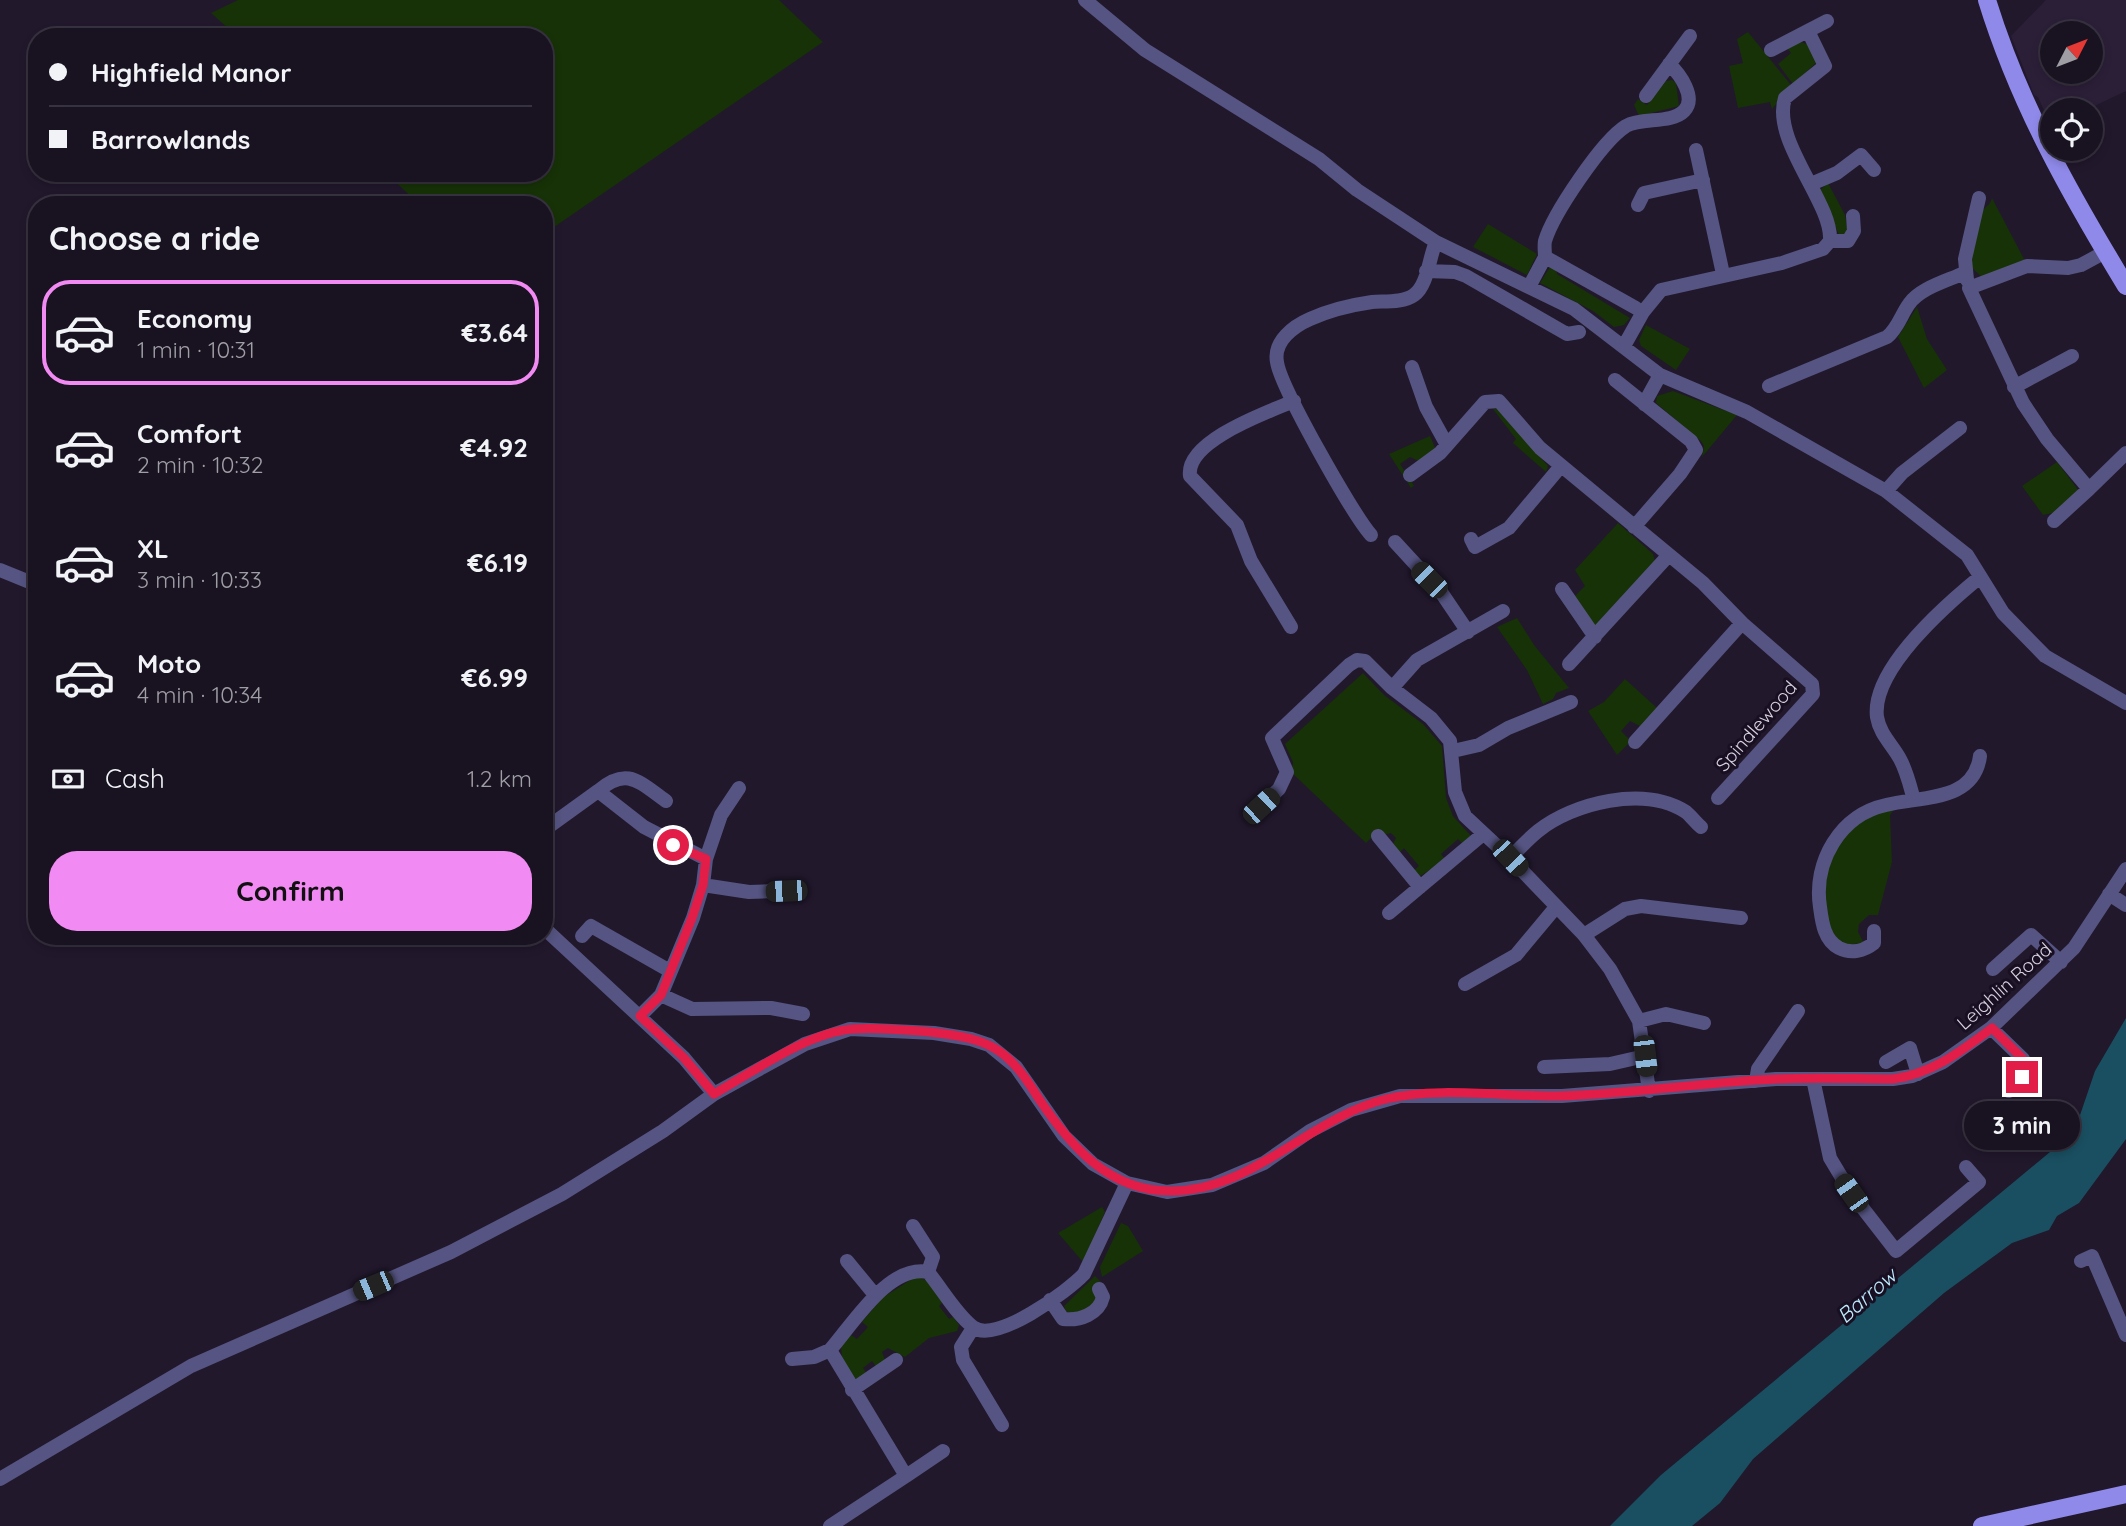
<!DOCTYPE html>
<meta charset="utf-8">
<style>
body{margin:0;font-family:Quicksand,sans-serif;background:#221b2a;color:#f1f3f6;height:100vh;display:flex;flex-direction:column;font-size:26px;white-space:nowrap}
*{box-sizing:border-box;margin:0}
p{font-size:23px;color:#9f9ea5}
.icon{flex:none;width:38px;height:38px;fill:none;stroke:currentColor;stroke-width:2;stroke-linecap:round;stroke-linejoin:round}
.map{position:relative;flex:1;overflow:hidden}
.details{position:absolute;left:28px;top:196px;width:525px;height:749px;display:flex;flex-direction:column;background:#191221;border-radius:28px;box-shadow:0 4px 10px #0003,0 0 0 2px #37323f}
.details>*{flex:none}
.hud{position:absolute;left:28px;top:28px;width:525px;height:154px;border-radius:28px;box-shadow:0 4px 10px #0003,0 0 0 2px #37323f;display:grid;align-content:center;height:154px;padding:0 21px;background:#191221}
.needle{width:46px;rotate:48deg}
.fabs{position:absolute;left:2040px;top:21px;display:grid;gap:14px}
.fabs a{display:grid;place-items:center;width:63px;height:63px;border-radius:50%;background:#191221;box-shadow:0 4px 10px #0003,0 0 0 2px #37323f;font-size:35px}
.end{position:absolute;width:32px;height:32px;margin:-16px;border:9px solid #e11d48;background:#fff;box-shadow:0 0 0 4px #fff}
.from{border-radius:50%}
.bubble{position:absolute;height:49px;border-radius:24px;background:#191221;box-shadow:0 4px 10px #0003,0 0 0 2px #37323f;font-size:23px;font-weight:700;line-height:49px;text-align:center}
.car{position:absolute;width:21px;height:42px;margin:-21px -10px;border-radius:9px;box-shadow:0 0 5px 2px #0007;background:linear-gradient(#222 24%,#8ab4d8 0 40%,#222 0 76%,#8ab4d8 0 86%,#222 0)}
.hud b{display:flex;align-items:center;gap:24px;height:66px;font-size:26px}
.hud b+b{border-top:2px solid #37323f}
.hud i{width:18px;height:18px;background:#f1f3f6}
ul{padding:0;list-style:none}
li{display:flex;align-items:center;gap:21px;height:105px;margin:0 14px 10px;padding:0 7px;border:4px solid transparent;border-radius:28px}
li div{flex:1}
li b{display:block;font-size:26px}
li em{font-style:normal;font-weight:700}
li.current{border-color:#f28af3}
li>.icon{width:63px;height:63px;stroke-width:1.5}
h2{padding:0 21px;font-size:32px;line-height:84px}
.pay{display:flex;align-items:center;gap:18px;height:77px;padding:0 21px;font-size:26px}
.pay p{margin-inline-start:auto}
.primary-button{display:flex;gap:14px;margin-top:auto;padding:14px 21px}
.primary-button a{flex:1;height:80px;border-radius:28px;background:#f28af3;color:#111;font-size:28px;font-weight:700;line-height:80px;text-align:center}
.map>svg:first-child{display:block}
.built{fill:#2b1f38;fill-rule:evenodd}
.green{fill:#173207}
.water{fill:#1a4f61}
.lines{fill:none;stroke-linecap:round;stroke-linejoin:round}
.minor{stroke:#555482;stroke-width:14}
.major{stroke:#8f89e9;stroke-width:18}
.route{stroke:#e11d48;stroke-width:9}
.labels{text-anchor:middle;stroke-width:6;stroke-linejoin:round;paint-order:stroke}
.street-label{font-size:19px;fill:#d7d1df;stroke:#180f22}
.water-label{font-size:21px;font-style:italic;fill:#beecff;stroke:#180f22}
</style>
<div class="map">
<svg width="2126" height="1526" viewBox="0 0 2126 1526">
<rect width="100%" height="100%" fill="#21182c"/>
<!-- built -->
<path class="built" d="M 2046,0 L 2126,0 L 2126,91 L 2086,110 L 2053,110 L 2053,124 L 2047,127 L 2046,115 L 2038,97 L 2034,95 L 2011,36 ZM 2053,33 L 2091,33 L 2091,72 L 2053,72 Z"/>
<!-- green -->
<path class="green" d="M 238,0 L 779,0 L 823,42 L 544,234 L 544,205 L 420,205 L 386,173 L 544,173 L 544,37 L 238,37 L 211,13 Z
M 1748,32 L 1791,85 L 1772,109 L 1770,102 L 1738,108 L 1729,66 L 1743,63 L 1737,39 Z
M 1800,42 L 1807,44 L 1817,62 L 1793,84 L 1778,64 L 1791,53 L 1787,48 Z
M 1672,80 L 1676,83 L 1679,106 L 1639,116 L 1634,105 L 1638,99 L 1647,105 L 1666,81 Z
M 1828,183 L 1845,215 L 1848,233 L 1840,237 L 1820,190 Z
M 1992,198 L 2025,261 L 1982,277 L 1972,268 C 1972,255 1974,222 1982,211 C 1987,205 1990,206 1992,198 Z
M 1488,224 L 1537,254 L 1527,275 L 1473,247 Z
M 1550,267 L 1556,270 L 1557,274 L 1630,318 L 1624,325 L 1614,327 L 1593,311 L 1540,283 Z
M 1917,307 L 1927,339 L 1947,370 L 1924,388 L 1898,337 Z
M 1646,325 L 1690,349 L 1676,370 L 1641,346 L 1639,340 Z
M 1673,391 L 1737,415 L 1702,457 L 1704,446 L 1701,441 L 1656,403 L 1657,396 Z
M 1493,409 L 1498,409 L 1548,466 L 1546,472 L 1513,443 L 1516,439 Z
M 1430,436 L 1436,450 L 1421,462 L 1410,457 L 1400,464 L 1414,486 L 1411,488 L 1389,454 Z
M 2057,462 L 2079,491 L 2057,512 L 2043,515 L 2022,486 Z
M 1618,523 L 1653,554 L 1655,561 L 1595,626 L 1575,596 L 1585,586 L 1575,570 Z
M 1517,618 L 1534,645 L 1569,688 L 1556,693 L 1553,699 L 1543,704 L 1527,670 L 1497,627 Z
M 1363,673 L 1384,695 L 1423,724 L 1442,746 L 1446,798 L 1453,816 L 1471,836 L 1464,845 L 1458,839 L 1441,854 L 1446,860 L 1420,876 L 1413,871 L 1419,866 L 1404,848 L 1398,854 L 1393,844 L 1396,838 L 1391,833 L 1383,835 L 1378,831 L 1366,843 L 1292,773 L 1293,762 L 1285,744 Z
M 1625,679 L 1657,708 L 1640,726 L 1630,721 L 1621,731 L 1631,741 L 1617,755 L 1588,711 L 1604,702 Z
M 1897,806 L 1890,815 L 1892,862 L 1878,915 L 1869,915 L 1859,924 L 1858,932 L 1864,943 L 1843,945 C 1816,922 1819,865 1841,838 C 1855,820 1877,814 1897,806 Z
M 1102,1207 L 1105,1212 L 1083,1262 L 1058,1233 Z
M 1121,1223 L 1128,1226 L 1143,1251 L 1102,1277 L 1100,1267 Z
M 917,1276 L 927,1281 L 945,1300 L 939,1306 L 949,1319 L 953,1317 L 959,1325 L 957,1331 L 929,1338 L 905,1357 L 888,1348 L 882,1352 L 885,1360 L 877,1368 L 872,1361 L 863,1368 L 867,1374 L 856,1379 L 853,1378 L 842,1357 L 841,1347 L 851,1335 L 857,1339 L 868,1327 L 862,1322 L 882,1298 Z
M 1095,1276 L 1101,1282 L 1093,1287 L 1098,1303 L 1074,1315 L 1066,1311 L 1064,1306 Z"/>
<!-- water -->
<path class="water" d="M 2126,1018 L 2126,1139 L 2079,1203 L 2057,1216 L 2049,1230 L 2012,1243 L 1944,1293 L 1753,1459 L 1720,1503 L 1692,1526 L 1610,1526 L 1661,1475 L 2050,1152 L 2077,1124 L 2095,1071 Z"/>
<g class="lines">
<!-- minor -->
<path class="minor" d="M 1085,0 L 1145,50 L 1319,159 L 1357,190 L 1436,242 L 1574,309 L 1660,375 L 1747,412 L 1886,491 L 1967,555 L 2003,613 L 2045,656 L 2126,703
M 1771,50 L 1827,21
M 1646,96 L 1690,36
M 1696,150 L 1723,274
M 1811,184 L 1837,173 L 1861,155 L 1874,170
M 1638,205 L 1644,193 L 1703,180
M 1830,241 L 1848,241 L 1854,231 L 1853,216
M 2105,252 L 2081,265 L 2068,268 L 2027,266 L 1969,288 L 2023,403 L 2047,439 L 2089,489 L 2126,453
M 1426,271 L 1455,272 L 1466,276 L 1567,334 L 1579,332
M 1967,280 L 1965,259 L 1979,198
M 1529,287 L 1545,257
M 1636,308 L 1545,257 C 1545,252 1544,245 1545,241 C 1553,214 1602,141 1626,126 C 1642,117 1671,124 1684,111 C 1697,98 1680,74 1669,64
M 1624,346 L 1643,312 L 1661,290 L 1782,263 L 1823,249 L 1830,241 C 1833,203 1771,141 1785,98 L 1825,66 L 1808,31
M 1412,367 L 1426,407 L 1447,445
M 1615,380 L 1691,441 L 1696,450 L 1680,474 L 1634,527
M 1769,386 L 1887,337 C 1898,328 1901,315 1909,304 C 1920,288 1947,281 1964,273
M 2014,387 L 2072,356
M 1644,404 L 1660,375
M 1410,475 L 1440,453 L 1485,402 L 1499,401 L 1540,448 L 1703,583 L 1742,623 L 1812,684 L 1813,694 L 1718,798
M 1886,491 L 1902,473 L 1960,428
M 2054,521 L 2089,489
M 1371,535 C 1353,515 1280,386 1277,362 C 1273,341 1294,326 1310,319 C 1330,310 1351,305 1372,302 C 1384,301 1403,303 1414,295 C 1428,285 1429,257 1436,242
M 1471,539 L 1475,547 L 1509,528 L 1561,466
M 1395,542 L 1441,592 L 1468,632
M 0,570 L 37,585
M 1562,589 L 1595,637
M 1291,627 L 1251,561 L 1237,525 L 1190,476 C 1185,441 1268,412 1294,401
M 1569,664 L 1668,556
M 1392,688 L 1417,660 L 1503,611
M 1635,742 L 1742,623
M 1453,751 L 1479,745 L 1508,728 L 1571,702
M 598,791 C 627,766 639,782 666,801
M 1914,800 C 1910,786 1907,772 1900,759 C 1892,744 1880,735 1877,717 C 1871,670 1947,604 1980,577
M 1261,806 L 1279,789 L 1287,772 L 1272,738 L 1349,665 L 1357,660 L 1365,661 L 1392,688 L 1431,718 L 1450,741 L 1455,792 L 1465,816 L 1510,858 L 1584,935 L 1610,969 L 1639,1021 L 1649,1091
M 544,830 L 598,791 L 644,827 L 706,859
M 1378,836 L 1420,887
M 1510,858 C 1519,849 1528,839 1538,831 C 1573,803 1644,785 1686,812 C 1691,816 1696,823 1701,827
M 703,885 L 749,892 L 800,890
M 2109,894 L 2126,905
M 1389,913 L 1482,835
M 544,928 L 684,1058 L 714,1094
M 1874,931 L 1874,943 C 1864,951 1851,954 1839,948 C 1824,940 1822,922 1820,907 C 1813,862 1840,815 1886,805 C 1922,796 1974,802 1980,756
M 1584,935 L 1625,909 L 1641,906 L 1741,918
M 582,936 L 591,926 L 670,971
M 1993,969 L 2031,935 L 2061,962
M 1465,984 L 1516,955 L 1556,907
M 661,995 L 692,1009 L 771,1008 L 803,1014
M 640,1016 L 661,995 L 693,918 L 703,885 L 706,859 L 721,815 L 739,788
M 1639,1021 L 1666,1014 L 1704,1023
M 1991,1028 L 2023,1059 L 2026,1068 L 2009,1091
M 1886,1062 L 1910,1048 L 1918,1074
M 1544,1067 L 1610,1064 L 1645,1056
M 1813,1079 L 1830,1158 L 1851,1193 L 1896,1251 L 1979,1182 L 1966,1167
M 1756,1081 L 1758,1069 L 1798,1011
M 913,1226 L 933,1257 L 928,1272
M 847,1261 L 875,1295
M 2081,1261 L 2092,1256 L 2126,1335
M 1050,1300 L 1063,1319 C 1080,1321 1099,1314 1103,1297 L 1099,1289
M 973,1328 L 961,1347 L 963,1360 L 1002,1425
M 792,1359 L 814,1357 L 830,1350
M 852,1390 L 896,1360
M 906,1476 L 943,1451
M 0,1479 L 191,1366 L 451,1252 L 562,1194 L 663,1131 L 714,1094 L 805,1044 L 850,1029 L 934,1033 L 971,1039 L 989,1045 L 1016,1067 L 1064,1136 L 1093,1164 L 1127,1183 L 1167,1192 L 1212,1185 L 1264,1163 L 1310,1131 L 1351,1110 L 1400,1096 L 1562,1096 L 1776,1079 L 1893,1079 L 1912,1076 L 1943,1062 L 1991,1028 L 2074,948 L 2126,869
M 830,1526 L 906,1476 L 830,1350 C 853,1324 889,1264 928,1272 C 942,1289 956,1314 973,1327 C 995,1345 1068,1291 1084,1274 L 1127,1183"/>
<!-- major -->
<path class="major" d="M 1987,0 C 2019,104 2070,194 2126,286
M 1982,1526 L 2126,1494"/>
</g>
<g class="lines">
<!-- route -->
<path class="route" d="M 673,845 L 706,859 L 703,885 L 692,918 L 661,995 L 640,1016 L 684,1058 L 714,1094 C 753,1072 808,1032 853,1029 C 878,1027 905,1030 930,1032 C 955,1035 983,1038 1003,1054 C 1018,1066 1029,1083 1039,1099 C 1070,1145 1108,1191 1170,1191 C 1252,1192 1309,1118 1386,1099 C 1438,1086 1505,1097 1559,1096 C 1632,1094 1705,1082 1777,1079 C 1816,1077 1855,1079 1893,1079 C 1932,1074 1961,1051 1992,1028 L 2023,1059 L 2026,1068 L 2022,1077"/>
</g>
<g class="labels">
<!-- street labels -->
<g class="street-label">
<text transform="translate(1756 726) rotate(-49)" y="7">Spindlewood</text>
<text transform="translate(2004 986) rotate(-42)" y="7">Leighlin Road</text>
</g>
<!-- water labels -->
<g class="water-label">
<text transform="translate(1867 1296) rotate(-41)" y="7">Barrow</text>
</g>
</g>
</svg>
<div class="fabs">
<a><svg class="needle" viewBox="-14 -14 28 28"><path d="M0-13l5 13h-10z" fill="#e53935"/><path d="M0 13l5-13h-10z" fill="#9f9ea5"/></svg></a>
<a><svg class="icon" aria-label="locate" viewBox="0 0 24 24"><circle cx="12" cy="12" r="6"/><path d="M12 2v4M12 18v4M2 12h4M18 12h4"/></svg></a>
</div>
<i class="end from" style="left:673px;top:845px"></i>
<i class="end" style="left:2022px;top:1077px"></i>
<div class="bubble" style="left:1964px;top:1101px;width:116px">3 min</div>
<i class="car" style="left:1429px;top:580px;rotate:315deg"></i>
<i class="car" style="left:1261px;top:806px;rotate:47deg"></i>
<i class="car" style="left:1510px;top:858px;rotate:137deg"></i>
<i class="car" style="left:786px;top:891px;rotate:268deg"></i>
<i class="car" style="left:1645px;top:1056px;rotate:173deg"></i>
<i class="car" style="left:1851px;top:1193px;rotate:325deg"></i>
<i class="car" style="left:373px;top:1286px;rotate:247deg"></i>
<div class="hud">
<b><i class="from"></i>Highfield Manor</b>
<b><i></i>Barrowlands</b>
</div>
<section class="details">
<h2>Choose a ride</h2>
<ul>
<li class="current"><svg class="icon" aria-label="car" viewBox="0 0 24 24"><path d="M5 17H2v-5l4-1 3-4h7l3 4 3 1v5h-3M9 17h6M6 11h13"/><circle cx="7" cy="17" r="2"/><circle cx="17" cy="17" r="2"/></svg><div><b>Economy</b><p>1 min · 10:31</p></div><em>€3.64</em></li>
<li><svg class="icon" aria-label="car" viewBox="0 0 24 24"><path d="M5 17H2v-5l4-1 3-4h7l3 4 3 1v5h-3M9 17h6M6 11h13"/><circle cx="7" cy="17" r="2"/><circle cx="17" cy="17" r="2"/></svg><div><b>Comfort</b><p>2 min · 10:32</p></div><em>€4.92</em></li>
<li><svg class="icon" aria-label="car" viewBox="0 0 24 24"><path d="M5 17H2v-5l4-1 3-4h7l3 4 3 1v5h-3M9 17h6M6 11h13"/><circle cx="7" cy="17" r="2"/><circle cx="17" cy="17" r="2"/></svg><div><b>XL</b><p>3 min · 10:33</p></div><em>€6.19</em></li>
<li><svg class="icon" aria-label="car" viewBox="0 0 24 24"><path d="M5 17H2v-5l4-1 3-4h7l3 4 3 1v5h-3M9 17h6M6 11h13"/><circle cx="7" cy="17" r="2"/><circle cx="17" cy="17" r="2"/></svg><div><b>Moto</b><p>4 min · 10:34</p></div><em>€6.99</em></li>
</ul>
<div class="pay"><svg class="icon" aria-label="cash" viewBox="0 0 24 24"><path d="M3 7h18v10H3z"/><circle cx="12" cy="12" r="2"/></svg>Cash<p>1.2 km</p></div>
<div class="primary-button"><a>Confirm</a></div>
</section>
</div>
